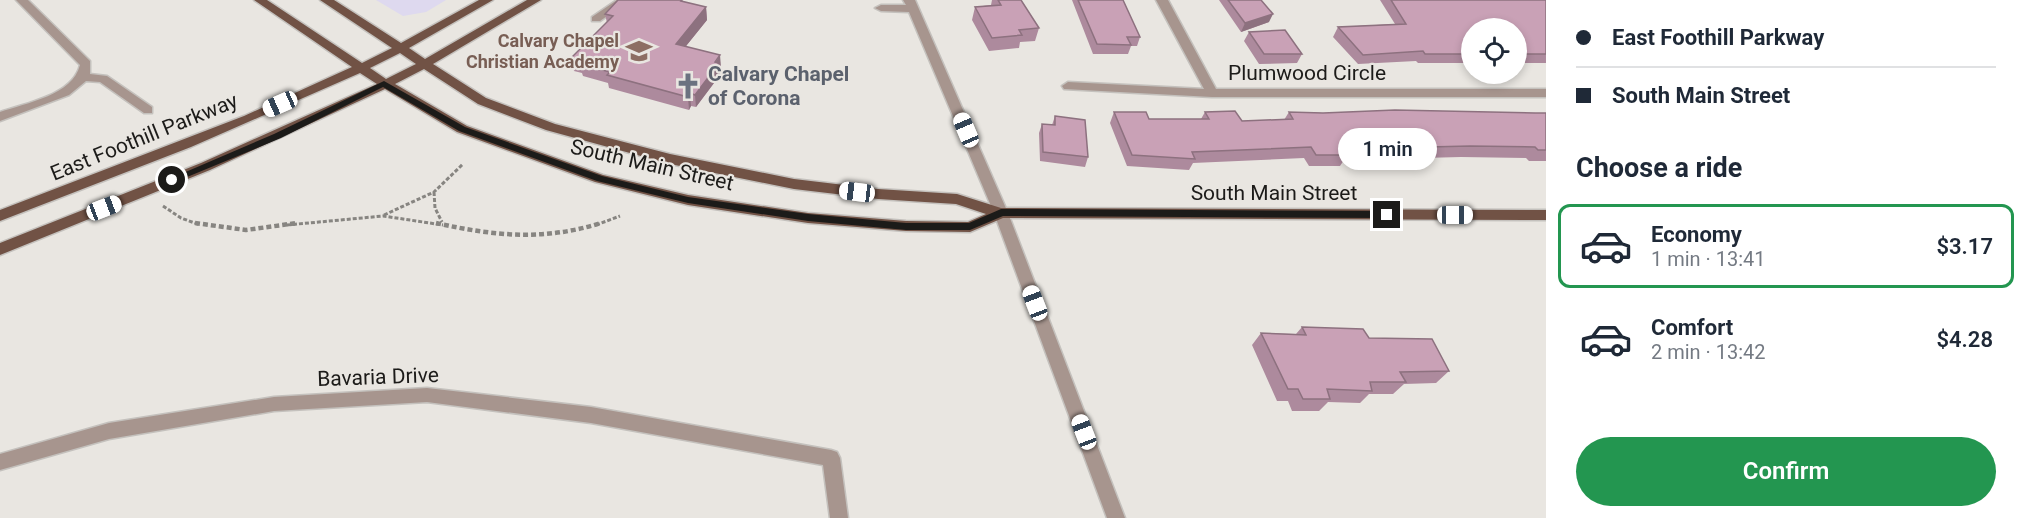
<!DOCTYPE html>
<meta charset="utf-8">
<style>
body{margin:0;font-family:Roboto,sans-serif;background:#f6f6f7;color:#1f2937;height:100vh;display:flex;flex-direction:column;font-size:22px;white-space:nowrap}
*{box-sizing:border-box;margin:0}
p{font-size:20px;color:#747a83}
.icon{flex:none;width:33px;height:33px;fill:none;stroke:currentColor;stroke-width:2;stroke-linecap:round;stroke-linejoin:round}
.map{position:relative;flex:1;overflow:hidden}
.sheet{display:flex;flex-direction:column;background:#fff;width:480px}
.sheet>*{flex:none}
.guide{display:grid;align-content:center;height:132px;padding:0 30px;background:#fff}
.tools{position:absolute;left:1461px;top:18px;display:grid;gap:12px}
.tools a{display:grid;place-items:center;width:66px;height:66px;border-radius:50%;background:#fff;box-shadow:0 3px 9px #0003;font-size:30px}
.end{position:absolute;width:27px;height:27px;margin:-14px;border:8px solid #1c1b19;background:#fff;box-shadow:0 0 0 3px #fff}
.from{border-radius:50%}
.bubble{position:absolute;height:42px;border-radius:21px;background:#fff;box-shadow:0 3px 9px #0003;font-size:20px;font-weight:600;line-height:42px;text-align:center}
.car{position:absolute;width:18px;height:36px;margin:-18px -9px;border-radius:8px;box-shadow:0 0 4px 2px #0007;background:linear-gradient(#fff 24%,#345 0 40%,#fff 0 76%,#345 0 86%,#fff 0)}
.guide b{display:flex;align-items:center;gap:21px;height:57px;font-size:22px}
.guide b+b{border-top:2px solid #e0e1e3}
.guide i{width:15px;height:15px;background:#1f2937}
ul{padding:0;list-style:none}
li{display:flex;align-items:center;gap:18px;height:84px;margin:0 12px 9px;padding:0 18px;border:3px solid transparent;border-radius:12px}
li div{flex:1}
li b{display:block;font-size:22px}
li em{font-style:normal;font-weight:600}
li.current{border-color:#239650}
li>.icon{width:54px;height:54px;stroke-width:1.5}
h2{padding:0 30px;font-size:27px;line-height:72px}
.primary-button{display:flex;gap:12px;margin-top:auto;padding:12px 30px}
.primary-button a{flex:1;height:69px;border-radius:36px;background:#239650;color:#fff;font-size:24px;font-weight:600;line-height:69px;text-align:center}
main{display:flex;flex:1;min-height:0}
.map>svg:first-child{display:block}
.commercial{fill:#ded9ef}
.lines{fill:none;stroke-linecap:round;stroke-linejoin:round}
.minor-casing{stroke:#c4c1bd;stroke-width:3}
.major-casing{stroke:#c4c1bd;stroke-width:3}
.path-far1{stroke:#878581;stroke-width:3;stroke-dasharray:4 2;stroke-linecap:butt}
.path{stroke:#878581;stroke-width:4.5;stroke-dasharray:5 3;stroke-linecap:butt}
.minor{fill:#a7958e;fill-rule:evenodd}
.major{fill:#715245;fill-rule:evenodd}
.wall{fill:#ad8a9d}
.shaded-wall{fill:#8d717f}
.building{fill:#c9a1b6;stroke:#8d717f;stroke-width:1.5}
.route{fill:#1c1b19}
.labels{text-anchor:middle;stroke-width:4.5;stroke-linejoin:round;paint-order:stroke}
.far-education-label{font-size:18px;font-weight:bold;fill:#785e54;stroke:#e9e6e1;text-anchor:end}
.street-label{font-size:21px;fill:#1c1b19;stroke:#e9e6e1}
.worship-label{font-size:21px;font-weight:bold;fill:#5b616d;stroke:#e9e6e1;text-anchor:start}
</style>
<main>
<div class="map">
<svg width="1546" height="518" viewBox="0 0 1546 518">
<rect width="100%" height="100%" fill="#e9e6e1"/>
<!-- commercial -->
<path class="commercial" d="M 376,0 L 446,0 L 426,12 L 403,16 Z"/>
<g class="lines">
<!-- minor casing -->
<g class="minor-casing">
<path id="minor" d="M 16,0 L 28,0 L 90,61 L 90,74 L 107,76 L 152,107 L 152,113 L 144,113 L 100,82 L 86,81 L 69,95 L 0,121 L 0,112 C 26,103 73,95 80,65 Z
M 617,0 L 630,0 L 600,21 L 592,21 L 592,17 Z
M 903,0 L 915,0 L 1008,213 L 1125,518 L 1107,518 L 994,213 L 909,12 L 881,11 L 875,8 L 881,5 L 906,5 Z
M 1156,0 L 1168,0 L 1216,89 L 1546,89 L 1546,97 L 1212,97 L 1064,89 L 1062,86 L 1068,82 L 1204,89 Z
M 427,388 L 591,407 L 831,450 L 837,452 L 840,458 L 848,518 L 830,518 L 823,465 L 591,423 L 427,402 L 274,411 L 109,439 L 0,470 L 0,454 L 109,423 L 274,397 Z"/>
</g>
<!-- major casing -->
<g class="major-casing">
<path id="major" d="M 254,0 L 267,0 L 362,63 L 392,48 L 320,0 L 334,0 L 401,43 L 479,0 L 493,0 L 409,48 L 425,59 L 527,0 L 541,0 L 433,64 L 486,98 L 555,124 L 670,154 L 794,179 L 878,189 L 957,194 L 1001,208 L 1546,210 L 1546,220 L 1003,218 L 970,232 L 906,231 L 808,223 L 688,205 L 595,182 L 457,132 L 385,89 L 210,170 L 0,255 L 0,243 L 201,163 L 377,84 L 360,73 L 191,147 L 0,221 L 0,210 L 244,116 L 352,67 ZM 400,53 L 416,64 L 386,79 L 370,68 ZM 424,69 L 478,104 L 546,130 L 670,164 L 794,189 L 878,199 L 956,204 L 986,214 L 968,222 L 906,221 L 808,213 L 688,195 L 603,175 L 467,126 L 395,84 Z"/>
</g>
<!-- path-far1 -->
<path class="path-far1" d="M 434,192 L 435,208 L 442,222
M 163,206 L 181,218 L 200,225
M 384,215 L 434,192 L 463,164
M 287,225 L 383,216 L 443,225
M 596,225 L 620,216"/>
<!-- path -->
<path class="path" d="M 195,223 L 246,230 L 297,223
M 436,223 C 494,236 544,241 601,223"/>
<!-- minor -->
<use href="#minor" class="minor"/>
<!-- major -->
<use href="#major" class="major"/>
</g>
<!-- wall -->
<path class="wall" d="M 992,0 L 1021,0 L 1039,28 L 1035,41 L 1020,42 L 1019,48 L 989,51 L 972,20 L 975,7 L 991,5 Z
M 1072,0 L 1123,0 L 1140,37 L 1137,46 L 1131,46 L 1128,54 L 1093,54 Z
M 1219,0 L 1261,0 L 1269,22 L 1241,32 Z
M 1380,0 L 1546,0 L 1546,63 L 1516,63 L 1516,28 L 1472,28 L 1472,63 L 1418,63 L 1416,61 L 1358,64 L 1333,37 L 1338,27 L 1395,24 Z
M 687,3 L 706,7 L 707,20 L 686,46 L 721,67 L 719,70 L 720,75 L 696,107 L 691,106 L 689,110 L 609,88 L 608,83 L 583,76 L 582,73 L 574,71 L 571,58 L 607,23 L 605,14 Z
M 1249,32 L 1302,54 L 1297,63 L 1259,64 L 1244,41 Z
M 1114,112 L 1149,119 L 1201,119 L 1205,112 L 1242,121 L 1284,120 L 1289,112 L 1323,113 L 1546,113 L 1546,161 L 1529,161 L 1526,158 L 1461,157 L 1344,160 L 1340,166 L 1309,166 L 1304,158 L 1193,163 L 1189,170 L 1127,166 L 1110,123 Z
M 1055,116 L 1088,157 L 1085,167 L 1040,161 L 1039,133 L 1042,124 L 1052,125 Z
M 1302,327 L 1369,338 L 1449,371 L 1436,383 L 1404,384 L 1393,394 L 1369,394 L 1360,403 L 1328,402 L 1319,411 L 1292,411 L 1288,401 L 1277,401 L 1252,345 L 1261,333 L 1296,334 Z"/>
<!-- shaded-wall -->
<path class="shaded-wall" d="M 706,7 L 707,20 L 678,56 L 676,44 Z
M 1273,14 L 1269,22 L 1241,32 L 1245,23 Z
M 720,55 L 721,67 L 719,70 L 720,75 L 696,107 L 695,95 Z
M 690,93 L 691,106 L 689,110 L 688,97 Z"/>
<!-- building -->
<path class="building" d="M 618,0 L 682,0 L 681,1 L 706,7 L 676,44 L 720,55 L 715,62 L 719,63 L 695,95 L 690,93 L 688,97 L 607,75 L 610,72 L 580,64 L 583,61 L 571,58 L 613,16 L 605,14 Z
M 998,0 L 1021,0 L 1039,28 L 1019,30 L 1022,35 L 992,38 L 975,7 L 1001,5 Z
M 1078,0 L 1123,0 L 1140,37 L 1127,37 L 1131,45 L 1097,44 Z
M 1228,0 L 1261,0 L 1273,14 L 1245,23 Z
M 1391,0 L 1546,0 L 1546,54 L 1516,54 L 1516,28 L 1472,28 L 1472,54 L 1425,54 L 1423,51 L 1363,55 L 1338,27 L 1406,24 Z
M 1285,30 L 1302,54 L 1264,54 L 1249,32 Z
M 1395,110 L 1535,113 L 1546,113 L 1546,150 L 1538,150 L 1535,147 L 1470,146 L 1344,149 L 1348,155 L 1316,155 L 1311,147 L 1192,152 L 1195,159 L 1132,155 L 1114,112 L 1146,112 L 1149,119 L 1209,119 L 1205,112 L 1235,111 L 1242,121 L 1293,119 L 1289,112 L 1323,113 Z
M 1055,116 L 1085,120 L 1088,157 L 1043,152 L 1042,124 L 1055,125 Z
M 1302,327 L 1363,329 L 1369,338 L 1432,339 L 1449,371 L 1400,372 L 1406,382 L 1370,382 L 1372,391 L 1327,389 L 1330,399 L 1303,399 L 1298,389 L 1288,389 L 1261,333 L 1306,335 Z"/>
<!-- route -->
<path class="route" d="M 384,81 L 465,127 L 602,176 L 688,197 L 808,214 L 906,223 L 969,223 L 1001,209 L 1387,211 L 1392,215 L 1387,218 L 1003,216 L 970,230 L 906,230 L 808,221 L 688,203 L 597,181 L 459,131 L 383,87 L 281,138 L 175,182 L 167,180 L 274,134 Z"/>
<!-- icons -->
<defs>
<g id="school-bare" transform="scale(2.07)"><path d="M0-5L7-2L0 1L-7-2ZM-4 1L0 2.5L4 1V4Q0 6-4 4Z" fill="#8d6e63" stroke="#e9e6e1" stroke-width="2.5" paint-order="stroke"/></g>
<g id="church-bare" transform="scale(2.07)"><path d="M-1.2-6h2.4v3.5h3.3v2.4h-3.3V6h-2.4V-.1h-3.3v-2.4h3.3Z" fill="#6b7280" stroke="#e9e6e1" stroke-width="2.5" paint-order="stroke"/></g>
</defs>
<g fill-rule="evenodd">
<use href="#school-bare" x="639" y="51"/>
<use href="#church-bare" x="688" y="86"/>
</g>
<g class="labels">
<!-- far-education labels -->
<g class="far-education-label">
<text x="619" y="47">Calvary Chapel<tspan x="619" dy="21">Christian Academy</tspan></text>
</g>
<!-- street labels -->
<g class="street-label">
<text x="1307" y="80">Plumwood Circle</text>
<text transform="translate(144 137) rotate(-22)" y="7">East Foothill Parkway</text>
<text transform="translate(652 165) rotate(13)" y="7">South Main Street</text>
<text x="1274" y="200">South Main Street</text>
<text transform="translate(378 377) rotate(-2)" y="7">Bavaria Drive</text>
</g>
<!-- worship labels -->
<g class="worship-label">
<text x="708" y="81">Calvary Chapel<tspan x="708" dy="24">of Corona</tspan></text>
</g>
</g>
</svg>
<div class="tools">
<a><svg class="icon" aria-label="locate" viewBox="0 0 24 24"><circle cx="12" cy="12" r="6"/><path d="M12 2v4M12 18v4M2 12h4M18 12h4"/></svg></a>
</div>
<i class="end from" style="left:172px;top:180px"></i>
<i class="end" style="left:1387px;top:215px"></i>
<div class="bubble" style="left:1338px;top:128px;width:99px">1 min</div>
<i class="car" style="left:280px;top:104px;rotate:246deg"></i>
<i class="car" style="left:966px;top:130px;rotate:337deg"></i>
<i class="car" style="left:857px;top:192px;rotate:277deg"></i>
<i class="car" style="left:104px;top:208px;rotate:69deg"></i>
<i class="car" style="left:1455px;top:215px;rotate:90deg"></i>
<i class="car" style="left:1035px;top:303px;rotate:339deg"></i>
<i class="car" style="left:1084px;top:432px;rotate:339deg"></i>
</div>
<section class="sheet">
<div class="guide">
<b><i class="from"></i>East Foothill Parkway</b>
<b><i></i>South Main Street</b>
</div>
<h2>Choose a ride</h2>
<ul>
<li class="current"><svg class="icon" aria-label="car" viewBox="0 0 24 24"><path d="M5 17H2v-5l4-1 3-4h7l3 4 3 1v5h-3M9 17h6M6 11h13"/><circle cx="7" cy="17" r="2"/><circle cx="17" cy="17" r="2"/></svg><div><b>Economy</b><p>1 min · 13:41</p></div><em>$3.17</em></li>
<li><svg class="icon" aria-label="car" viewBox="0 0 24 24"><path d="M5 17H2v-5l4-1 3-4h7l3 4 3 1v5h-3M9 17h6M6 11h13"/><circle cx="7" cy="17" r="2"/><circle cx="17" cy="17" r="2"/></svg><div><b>Comfort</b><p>2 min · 13:42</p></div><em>$4.28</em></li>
</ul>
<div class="primary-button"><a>Confirm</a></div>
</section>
</main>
